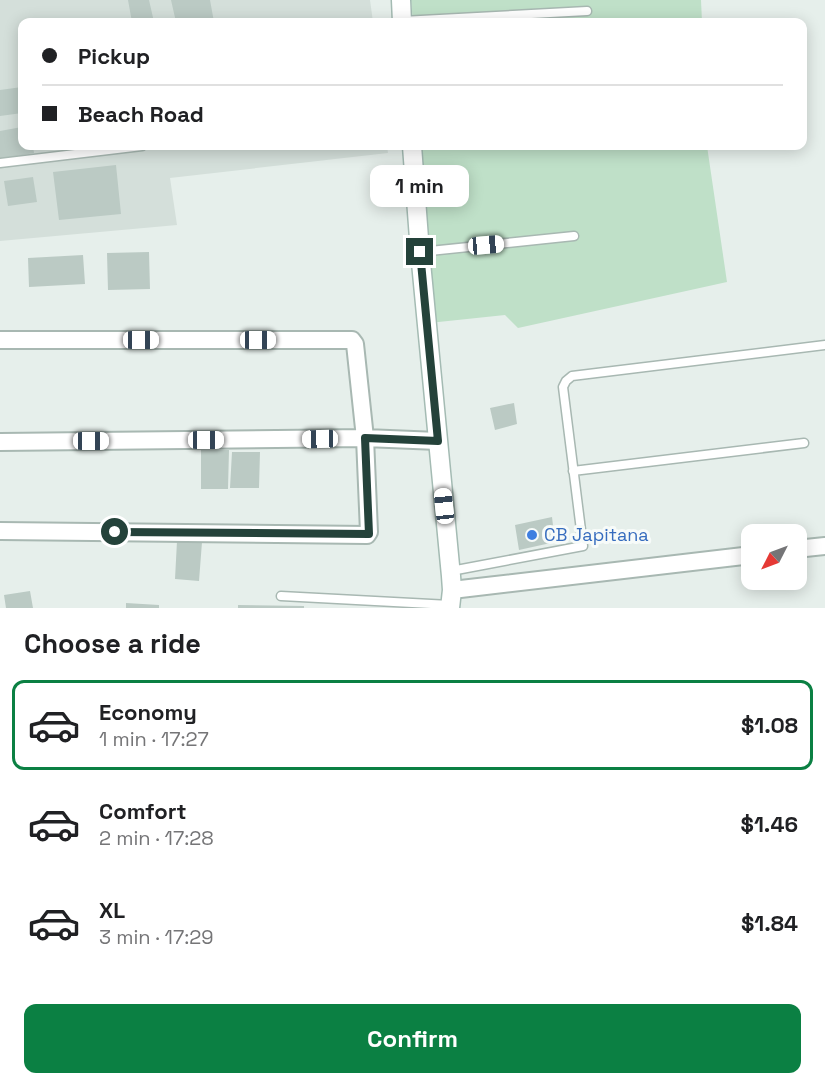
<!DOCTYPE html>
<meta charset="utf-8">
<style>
body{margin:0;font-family:"Space Grotesk",sans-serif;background:#f6f6f6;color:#202124;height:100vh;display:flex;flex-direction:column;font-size:22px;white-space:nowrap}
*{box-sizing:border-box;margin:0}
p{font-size:20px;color:#757577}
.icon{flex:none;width:33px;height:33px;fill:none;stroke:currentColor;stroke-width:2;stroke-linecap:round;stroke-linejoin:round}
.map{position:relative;height:608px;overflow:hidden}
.side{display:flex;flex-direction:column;background:#fff;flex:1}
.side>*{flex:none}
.banner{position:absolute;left:18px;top:18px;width:789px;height:132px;border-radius:12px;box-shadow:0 3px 15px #0003;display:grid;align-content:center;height:132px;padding:0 24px;background:#fff}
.needle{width:39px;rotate:228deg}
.fabs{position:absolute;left:741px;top:524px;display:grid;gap:12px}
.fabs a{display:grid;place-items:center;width:66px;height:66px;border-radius:12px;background:#fff;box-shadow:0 3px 15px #0003;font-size:30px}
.end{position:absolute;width:27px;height:27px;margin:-14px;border:8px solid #24423a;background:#fff;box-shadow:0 0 0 3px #fff}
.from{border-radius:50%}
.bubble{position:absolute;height:42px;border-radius:12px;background:#fff;box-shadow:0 3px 15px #0003;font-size:20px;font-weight:700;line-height:42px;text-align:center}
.car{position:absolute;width:18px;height:36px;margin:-18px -9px;border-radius:8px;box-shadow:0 0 4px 2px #0007;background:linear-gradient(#fff 24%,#345 0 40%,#fff 0 76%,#345 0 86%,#fff 0)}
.banner b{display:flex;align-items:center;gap:21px;height:57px;font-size:22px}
.banner b+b{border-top:2px solid #e0e0e0}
.banner i{width:15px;height:15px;background:#202124}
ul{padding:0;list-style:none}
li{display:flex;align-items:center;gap:18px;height:90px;margin:0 12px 9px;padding:0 12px;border:3px solid transparent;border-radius:12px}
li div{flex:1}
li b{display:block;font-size:22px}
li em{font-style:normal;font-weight:700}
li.current{border-color:#0b8043}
li>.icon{width:54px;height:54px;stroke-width:1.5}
h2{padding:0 24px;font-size:27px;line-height:72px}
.action{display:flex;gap:12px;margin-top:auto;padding:12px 24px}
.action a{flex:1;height:69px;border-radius:12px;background:#0b8043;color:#fff;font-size:24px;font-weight:700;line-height:69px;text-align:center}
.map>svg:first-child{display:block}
.built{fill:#d4dfda}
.green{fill:#bfe0c8}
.building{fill:#bbcac4}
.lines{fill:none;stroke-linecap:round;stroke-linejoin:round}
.service-casing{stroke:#a8b8b2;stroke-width:11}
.minor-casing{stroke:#a8b8b2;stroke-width:20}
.secondary-casing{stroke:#a4bbb3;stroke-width:21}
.service{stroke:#fff;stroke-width:8}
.minor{stroke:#fff;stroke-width:16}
.secondary{stroke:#fff;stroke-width:18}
.route{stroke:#24423a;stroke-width:8}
.shop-dot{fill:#3f7fe0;stroke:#f7fbf9;stroke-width:2}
.labels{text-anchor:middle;stroke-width:6;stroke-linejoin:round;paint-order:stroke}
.shop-label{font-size:18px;fill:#366cbe;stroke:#f7fbf9;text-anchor:start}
</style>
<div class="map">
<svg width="825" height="608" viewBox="0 0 825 608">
<rect width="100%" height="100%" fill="#e6efeb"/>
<!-- built -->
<path class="built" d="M 0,0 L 370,0 L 373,22 L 22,22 L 22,146 L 387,146 L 388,153 L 170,178 L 177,225 L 0,241 Z"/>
<!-- green -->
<path class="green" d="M 411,0 L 701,0 L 702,22 L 413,22 Z
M 419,146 L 707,146 L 727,282 L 518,328 L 505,315 L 429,323 Z"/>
<!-- building -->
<path class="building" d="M 128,0 L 149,0 L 154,22 L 132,22 Z
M 171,0 L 210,0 L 214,22 L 176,22 Z
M 22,87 L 22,113 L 0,116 L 0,90 Z
M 22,127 L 22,146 L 33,146 L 34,153 L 0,159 L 0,131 Z
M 116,165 L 121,214 L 59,220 L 53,172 Z
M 33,177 L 37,202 L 8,206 L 4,181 Z
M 149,252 L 150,289 L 108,290 L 107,253 Z
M 83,255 L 85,284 L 29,287 L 28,258 Z
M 514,403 L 517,424 L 495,430 L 490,408 Z
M 201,450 L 229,450 L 228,489 L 201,489 Z
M 232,452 L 260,452 L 259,488 L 230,488 Z
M 552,517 L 555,542 L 519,550 L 515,525 Z
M 177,541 L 202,542 L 199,581 L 175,579 Z
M 30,591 L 33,608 L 6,608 L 4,595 Z
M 126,603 L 159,605 L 159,608 L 126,608 Z
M 238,605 L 304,606 L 304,608 L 238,608 Z"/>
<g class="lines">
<!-- service casing -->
<g class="service-casing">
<path id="service" d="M 402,21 L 587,11
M 0,163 L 142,146
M 420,252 L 574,236
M 573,471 L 804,443
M 451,571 L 583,546 L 563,387 L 566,381 L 572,376 L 825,345
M 281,596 L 450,605"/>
</g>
<!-- minor casing -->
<g class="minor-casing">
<path id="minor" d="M 0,340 L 352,340 L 355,344 L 365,438 L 369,532 L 367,535 L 0,531
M 0,442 L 365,438 L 438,441
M 796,549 L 825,546
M 452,590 L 752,555"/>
</g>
<!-- secondary casing -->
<g class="secondary-casing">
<path id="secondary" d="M 401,0 L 402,22
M 412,146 L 420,252 L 451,576 L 452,590 L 450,608"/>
</g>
<!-- service -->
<use href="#service" class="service"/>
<!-- minor -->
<use href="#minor" class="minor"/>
<!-- secondary -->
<use href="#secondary" class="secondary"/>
</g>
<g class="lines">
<!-- route -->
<path class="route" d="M 115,532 L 369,534 L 365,438 L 438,441 L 420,252"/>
</g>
<!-- markers -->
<circle class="shop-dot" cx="532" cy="535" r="6"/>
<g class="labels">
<!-- shop labels -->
<g class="shop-label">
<text x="544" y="541">CB Japitana</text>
</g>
</g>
</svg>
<div class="fabs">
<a><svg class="needle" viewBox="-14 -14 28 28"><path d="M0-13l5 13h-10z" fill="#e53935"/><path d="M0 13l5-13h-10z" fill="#757577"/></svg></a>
</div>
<i class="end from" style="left:115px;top:532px"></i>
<i class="end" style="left:420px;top:252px"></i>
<div class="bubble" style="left:370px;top:165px;width:99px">1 min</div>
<i class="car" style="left:486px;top:245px;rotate:85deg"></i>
<i class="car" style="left:141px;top:340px;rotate:90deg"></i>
<i class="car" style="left:258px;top:340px;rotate:90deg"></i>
<i class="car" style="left:320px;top:439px;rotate:269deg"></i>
<i class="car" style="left:206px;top:440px;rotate:90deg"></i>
<i class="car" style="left:91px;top:441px;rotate:90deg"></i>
<i class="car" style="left:444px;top:506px;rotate:354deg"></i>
<div class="banner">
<b><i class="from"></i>Pickup</b>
<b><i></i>Beach Road</b>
</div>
</div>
<section class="side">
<h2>Choose a ride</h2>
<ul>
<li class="current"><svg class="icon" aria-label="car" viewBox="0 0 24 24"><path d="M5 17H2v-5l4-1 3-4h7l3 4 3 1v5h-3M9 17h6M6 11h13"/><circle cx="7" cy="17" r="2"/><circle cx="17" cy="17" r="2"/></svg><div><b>Economy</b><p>1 min · 17:27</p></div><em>$1.08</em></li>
<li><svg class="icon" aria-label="car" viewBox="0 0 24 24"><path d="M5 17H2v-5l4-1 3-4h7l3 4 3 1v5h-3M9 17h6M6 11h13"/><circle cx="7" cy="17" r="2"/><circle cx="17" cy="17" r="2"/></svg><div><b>Comfort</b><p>2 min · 17:28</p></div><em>$1.46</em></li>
<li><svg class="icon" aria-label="car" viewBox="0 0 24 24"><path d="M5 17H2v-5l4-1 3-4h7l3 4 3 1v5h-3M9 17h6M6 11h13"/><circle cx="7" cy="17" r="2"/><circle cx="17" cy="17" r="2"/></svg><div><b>XL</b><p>3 min · 17:29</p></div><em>$1.84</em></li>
</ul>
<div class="action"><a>Confirm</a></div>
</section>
